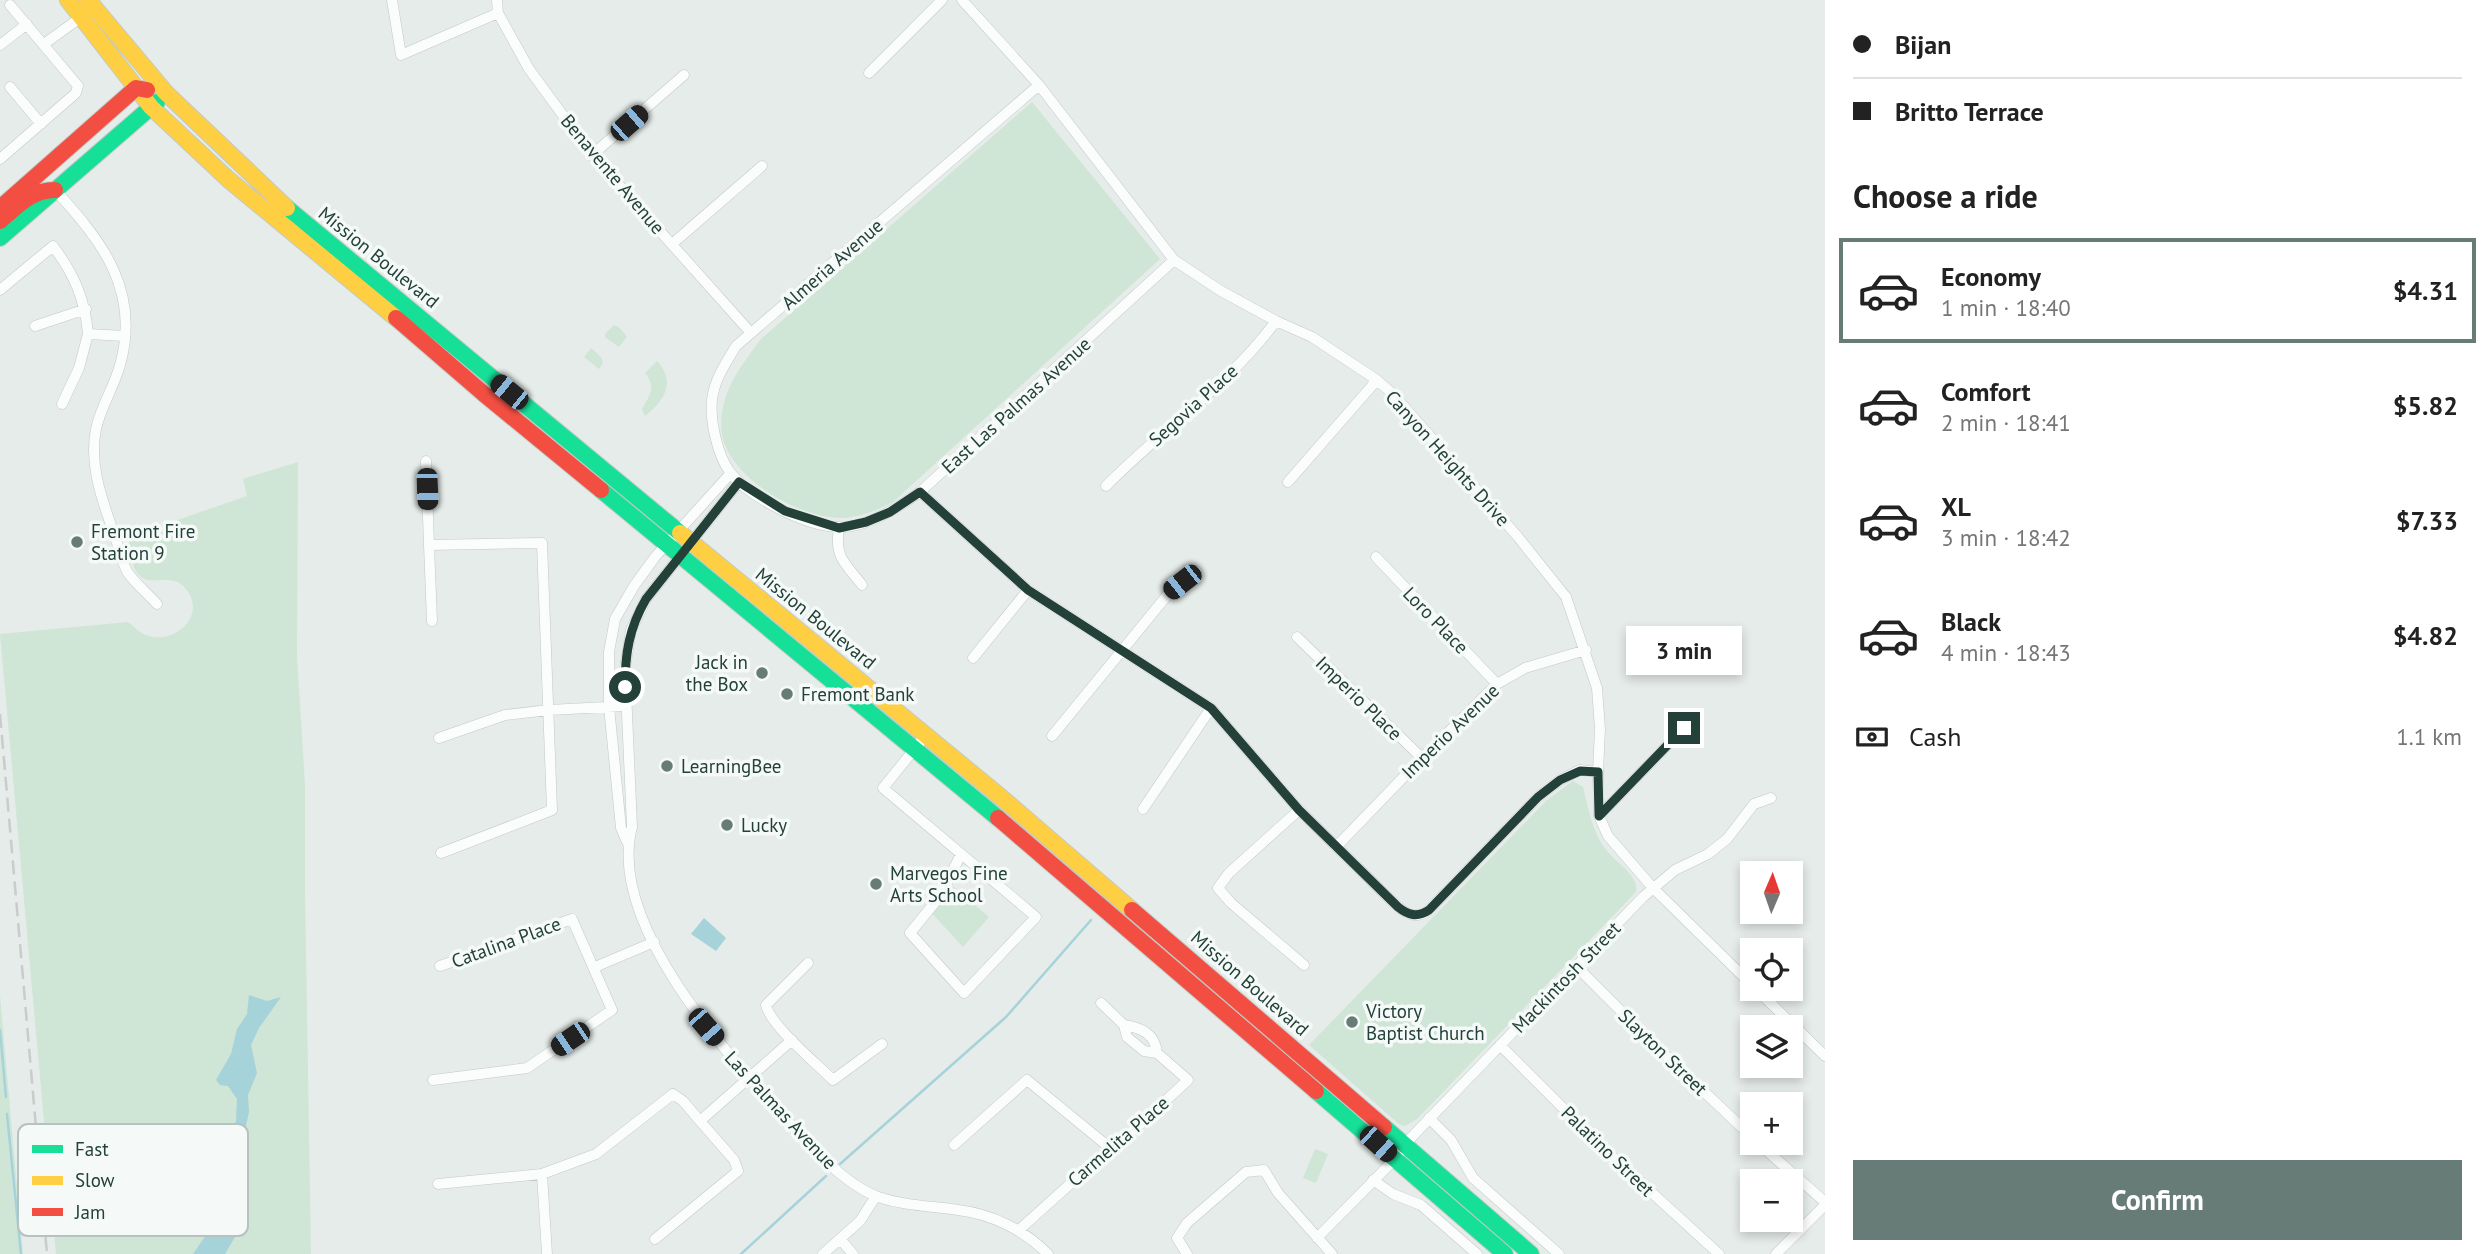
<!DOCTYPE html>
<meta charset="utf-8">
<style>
body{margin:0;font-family:"PT Sans",sans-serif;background:#f6f6f6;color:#222;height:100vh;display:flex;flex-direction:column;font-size:26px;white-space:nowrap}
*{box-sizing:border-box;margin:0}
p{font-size:23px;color:#767676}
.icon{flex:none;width:38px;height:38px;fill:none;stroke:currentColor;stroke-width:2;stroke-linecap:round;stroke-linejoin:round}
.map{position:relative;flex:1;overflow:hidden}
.drawer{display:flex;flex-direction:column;background:#fff;width:665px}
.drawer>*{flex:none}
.guide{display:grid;align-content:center;height:154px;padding:0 28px;background:#fff}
.needle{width:46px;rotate:2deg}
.controls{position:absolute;left:1740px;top:861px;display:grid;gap:14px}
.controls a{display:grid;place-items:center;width:63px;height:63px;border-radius:0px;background:#fff;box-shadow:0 4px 10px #0003;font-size:35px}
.end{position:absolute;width:32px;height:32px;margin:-16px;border:9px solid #234039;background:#fff;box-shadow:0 0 0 4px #fff}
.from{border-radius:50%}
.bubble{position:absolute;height:49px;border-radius:0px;background:#fff;box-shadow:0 4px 10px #0003;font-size:23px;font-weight:700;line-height:49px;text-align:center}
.car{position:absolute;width:21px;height:42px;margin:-21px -10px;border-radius:9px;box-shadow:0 0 5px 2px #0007;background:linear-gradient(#222 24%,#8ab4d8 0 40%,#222 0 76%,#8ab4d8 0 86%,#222 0)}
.guide b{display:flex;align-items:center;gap:24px;height:66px;font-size:26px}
.guide b+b{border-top:2px solid #e0e0e0}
.guide i{width:18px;height:18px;background:#222}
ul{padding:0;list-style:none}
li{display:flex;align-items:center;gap:21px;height:105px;margin:0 14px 10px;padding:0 14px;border:4px solid transparent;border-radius:0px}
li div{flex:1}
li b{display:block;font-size:26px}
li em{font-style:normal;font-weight:700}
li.active{border-color:#677c77}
li>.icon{width:63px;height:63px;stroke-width:1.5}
h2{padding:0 28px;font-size:32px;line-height:84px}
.pay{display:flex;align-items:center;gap:18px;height:77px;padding:0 28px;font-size:26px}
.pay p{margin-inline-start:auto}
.action{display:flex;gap:14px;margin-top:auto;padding:14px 28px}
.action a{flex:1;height:80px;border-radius:0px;background:#677c77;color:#fff;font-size:28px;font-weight:700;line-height:80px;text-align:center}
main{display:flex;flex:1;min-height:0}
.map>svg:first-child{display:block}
.green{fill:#cfe5d6}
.water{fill:#a6d2da}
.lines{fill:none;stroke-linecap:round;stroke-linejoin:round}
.stream{stroke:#a6d2da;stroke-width:2.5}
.street-casing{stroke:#c3c9c6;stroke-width:11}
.fast-casing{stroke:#c2cac8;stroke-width:18}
.slow-casing{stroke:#c2cac8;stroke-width:18}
.jam-casing{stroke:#c2cac8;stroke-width:18}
.street{stroke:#fbfcfc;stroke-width:10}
.fast{stroke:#16e098;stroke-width:16}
.slow{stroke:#ffcf43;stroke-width:16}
.jam{stroke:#f24e42;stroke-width:16}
.rail{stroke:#c7cdca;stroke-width:2.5;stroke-dasharray:14 7;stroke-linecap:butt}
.route{stroke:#234039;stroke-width:9}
.poi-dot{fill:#677c77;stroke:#f5faf8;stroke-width:2.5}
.labels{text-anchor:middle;stroke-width:7;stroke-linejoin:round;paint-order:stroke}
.street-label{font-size:19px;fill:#234039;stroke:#f5faf8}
.poi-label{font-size:19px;fill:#234039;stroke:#f5faf8;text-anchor:start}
.key{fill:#f5faf8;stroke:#b6c2bf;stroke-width:2}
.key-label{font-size:19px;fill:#234039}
</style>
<main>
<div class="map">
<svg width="1825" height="1254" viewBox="0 0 1825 1254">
<rect width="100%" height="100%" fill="#e6ece9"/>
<!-- green -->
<path class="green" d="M 1032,102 L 1160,259 L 893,502 C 877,510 861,517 843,518 C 799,519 720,474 721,424 C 722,389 741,366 761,339 Z
M 614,325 L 620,328 L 627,337 L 619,347 L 605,337 L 605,334 Z
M 591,348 L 601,357 L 603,363 L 599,369 L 584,357 Z
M 657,361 C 676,382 665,400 645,416 L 642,409 C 649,396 657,388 645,373 Z
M 298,462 L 297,657 L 305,784 L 305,891 L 311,1254 L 56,1254 L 0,634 L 128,622 C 134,626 139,633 146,635 C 170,645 203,621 190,595 C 175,567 151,590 138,574 C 131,566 130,547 128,537 L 247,496 L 243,479 Z
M 1573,781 L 1583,787 C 1589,810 1592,834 1609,853 C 1618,864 1639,876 1636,892 L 1417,1119 L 1405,1126 L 1400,1125 L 1309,1045 L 1547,800 Z
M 948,882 L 989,917 L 963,947 L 929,910 Z
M 0,995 L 23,1254 L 0,1254 Z
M 1315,1149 L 1328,1154 L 1316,1183 L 1303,1178 Z"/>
<!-- water -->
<path class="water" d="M 704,918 L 726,938 L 716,951 L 691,934 Z
M 249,995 L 267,1001 L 281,997 L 259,1028 L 251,1045 L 257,1073 L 248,1095 L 249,1112 L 245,1130 L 244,1157 L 240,1170 L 240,1179 L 246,1197 L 245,1220 L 225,1254 L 193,1254 L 208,1232 L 234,1210 L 234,1193 L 226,1179 L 230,1157 L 230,1134 L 236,1121 L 237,1099 L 228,1086 L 220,1085 L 216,1080 L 231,1054 L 237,1029 L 247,1014 Z"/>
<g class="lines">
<!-- stream -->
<path class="stream" d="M 0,1030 L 6,1097
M 7,1114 L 21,1254
M 840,1164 L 1006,1017 L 1091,920
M 741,1254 L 826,1176"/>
<!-- street casing -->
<g class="street-casing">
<path id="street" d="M 392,0 L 401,55 L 498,13
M 497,0 L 498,13 L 529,69 L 592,155 L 751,333
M 962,0 L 1039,85 L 1174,260 L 1221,291 L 1276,321 L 1312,337 L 1377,380 L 1394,395 L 1518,537 L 1566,597 L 1597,688 L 1600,729 L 1598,772 L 1599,816 L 1608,836 L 1653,888 L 1752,985
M 44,44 L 80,18
M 0,45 L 27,24
M 869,73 L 942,0
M 1039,85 L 736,346 C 726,363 714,380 712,400 C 710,420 717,455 730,472 C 748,497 806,526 838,527 C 865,529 899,507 920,492 L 1174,260
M 10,87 L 41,124
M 592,155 L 684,75
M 0,159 L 76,93 L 78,86 L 10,5
M 55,190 C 102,241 141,291 120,365 C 114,387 101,406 96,429 C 88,469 105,506 117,543 C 120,552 123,565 128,573 C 136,584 148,594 157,604
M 672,244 L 762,166
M 0,290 L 53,246 C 74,274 85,299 88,334 L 125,336
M 35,326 L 86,309
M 62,404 L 79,368 L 88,334
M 426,461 L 429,545 L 542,543 L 552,810 L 441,853
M 739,482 L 646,599 L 631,630 L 625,668 L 632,827 C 604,934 752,1080 817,1153 C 835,1170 855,1188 878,1197 C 905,1206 931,1206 958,1210 C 992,1214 1024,1230 1048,1254
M 1288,482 L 1377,380
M 1106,486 C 1161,430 1230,384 1276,321
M 920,492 L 1028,590 L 1211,708 L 1299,810 L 1395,904 C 1406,914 1416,920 1429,910 L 1538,797 L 1560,780 L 1580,770 L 1598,772
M 839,528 C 834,557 845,563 862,585
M 429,545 L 432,621
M 1376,557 L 1497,684
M 1297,637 L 1422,758
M 973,658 L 1028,590
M 926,735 L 883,788 L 1036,917 L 964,993 L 910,933 L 941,895 L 961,854
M 1052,736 L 1169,593 L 1196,571
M 439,738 L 505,715 L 549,710 L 626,706
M 1143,809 L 1211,708
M 1299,810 L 1229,873 L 1218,888 L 1231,903 L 1304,965
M 1599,816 L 1684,728
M 627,842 L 621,828 L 609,707 L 609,652 L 615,619 L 634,586 L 655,557 L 731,473
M 1336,847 L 1422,758 L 1497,684 L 1525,668 L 1586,650
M 808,963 L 766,1005 C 770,1025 817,1064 833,1080 L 882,1044
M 1576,966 L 1663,1053 L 1752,1137
M 595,967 L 654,942
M 1756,989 L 1825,1056
M 1124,1025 C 1141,1028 1155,1033 1157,1053
M 1500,1045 L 1604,1149 L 1719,1254
M 433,1080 L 527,1068 L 612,1010 L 572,919 L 440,966
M 1429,1118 L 1451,1140 L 1473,1178 L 1559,1254
M 1758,1143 L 1825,1202
M 954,1145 L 1027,1080 L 1110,1148
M 542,1174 L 547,1254
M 1373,1180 L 1393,1194 L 1421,1205 L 1477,1254
M 438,1184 L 542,1174 L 596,1154 L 673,1094 L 683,1101 L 700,1121 L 792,1040
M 1019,1230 L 1110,1148 L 1136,1128 L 1188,1080 L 1157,1053 L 1144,1051 L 1127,1037 L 1124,1025 L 1101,1003
M 1317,1238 L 1395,1159 L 1405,1144 L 1643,897 L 1675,870 L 1708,854 L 1727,839 L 1754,804 L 1771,798
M 655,1239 L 738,1171 L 734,1160 L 700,1121
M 840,1239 L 853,1254
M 823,1254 L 860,1221 L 876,1196
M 1187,1254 L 1177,1238 L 1187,1223 L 1246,1172 L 1264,1170 L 1278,1193 L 1332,1254
M 1776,1254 L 1825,1205"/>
</g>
<!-- fast casing -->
<g class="fast-casing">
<path id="fast" d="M 287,208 L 680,533
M 0,238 L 157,102
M 601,490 L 998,818
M 1316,1091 L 1505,1254
M 1384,1127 L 1531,1254"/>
</g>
<!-- slow casing -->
<g class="slow-casing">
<path id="slow" d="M 68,0 L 151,107 L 229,180 L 396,318
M 88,0 L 166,93 L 287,208
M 680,533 L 1002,798 L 1132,910"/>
</g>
<!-- jam casing -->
<g class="jam-casing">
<path id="jam" d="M 0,208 L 136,88 L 147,90
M 0,221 C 17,207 31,190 55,190
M 396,318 L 484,394 L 601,490
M 998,818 L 1316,1091
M 1132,910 L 1384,1127"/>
</g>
<!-- street -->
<use href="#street" class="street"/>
<!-- fast -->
<use href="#fast" class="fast"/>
<!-- slow -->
<use href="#slow" class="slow"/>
<!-- jam -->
<use href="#jam" class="jam"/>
<!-- rail -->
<path class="rail" d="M 0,714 L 47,1254"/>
</g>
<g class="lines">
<!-- route -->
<path class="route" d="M 625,687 C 625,654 629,628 646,599 L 739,482 L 785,511 L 839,528 L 866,522 L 890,512 L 920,492 L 1028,590 L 1211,708 L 1299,810 L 1398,907 C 1408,915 1417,918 1429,910 L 1538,797 L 1560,780 L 1580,771 L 1598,772 L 1599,816 L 1684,728"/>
</g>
<!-- markers -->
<g class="poi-dot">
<circle cx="77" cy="542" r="7"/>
<circle cx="762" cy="673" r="7"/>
<circle cx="787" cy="694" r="7"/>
<circle cx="667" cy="766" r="7"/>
<circle cx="727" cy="825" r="7"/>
<circle cx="876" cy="884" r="7"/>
<circle cx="1352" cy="1022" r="7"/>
</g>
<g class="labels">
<!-- street labels -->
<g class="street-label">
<text transform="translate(613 174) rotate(50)" y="7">Benavente Avenue</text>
<text transform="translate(379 257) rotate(39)" y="7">Mission Boulevard</text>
<text transform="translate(832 264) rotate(-41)" y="7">Almeria Avenue</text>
<text transform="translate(1016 405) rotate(-42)" y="7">East Las Palmas Avenue</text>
<text transform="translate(1193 405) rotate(-42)" y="7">Segovia Place</text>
<text transform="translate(1448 458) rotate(48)" y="7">Canyon Heights Drive</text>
<text transform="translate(816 618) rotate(39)" y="7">Mission Boulevard</text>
<text transform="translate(1436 620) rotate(46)" y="7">Loro Place</text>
<text transform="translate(1359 698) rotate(44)" y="7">Imperio Place</text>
<text transform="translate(1450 731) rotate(-44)" y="7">Imperio Avenue</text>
<text transform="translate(506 942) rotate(-20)" y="7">Catalina Place</text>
<text transform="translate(1566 977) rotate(-46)" y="7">Mackintosh Street</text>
<text transform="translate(1250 983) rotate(41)" y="7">Mission Boulevard</text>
<text transform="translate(1663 1052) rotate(44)" y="7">Slayton Street</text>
<text transform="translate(781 1110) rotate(47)" y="7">Las Palmas Avenue</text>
<text transform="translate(1118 1141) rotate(-41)" y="7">Carmelita Place</text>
<text transform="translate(1608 1151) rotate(44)" y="7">Palatino Street</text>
</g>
<!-- poi labels -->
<g class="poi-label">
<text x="91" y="538">Fremont Fire<tspan x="91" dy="22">Station 9</tspan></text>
<text x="748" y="669" text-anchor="end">Jack in<tspan x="748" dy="22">the Box</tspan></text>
<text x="801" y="701">Fremont Bank</text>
<text x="681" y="773">LearningBee</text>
<text x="741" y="832">Lucky</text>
<text x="890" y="880">Marvegos Fine<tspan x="890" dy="22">Arts School</tspan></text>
<text x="1366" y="1018">Victory<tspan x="1366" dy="22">Baptist Church</tspan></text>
</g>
</g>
<!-- legend -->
<rect x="18" y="1124" width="230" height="112" rx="10" class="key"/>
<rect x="32" y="1145" width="31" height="8" fill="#16e098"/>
<rect x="32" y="1176" width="31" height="9" fill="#ffcf43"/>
<rect x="32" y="1208" width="31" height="8" fill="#f24e42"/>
<g class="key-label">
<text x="75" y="1156">Fast</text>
<text x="75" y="1187">Slow</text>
<text x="75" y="1219">Jam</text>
</g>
</svg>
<div class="controls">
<a><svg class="needle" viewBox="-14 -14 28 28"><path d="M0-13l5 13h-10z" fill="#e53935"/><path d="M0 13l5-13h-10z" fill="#767676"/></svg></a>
<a><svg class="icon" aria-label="locate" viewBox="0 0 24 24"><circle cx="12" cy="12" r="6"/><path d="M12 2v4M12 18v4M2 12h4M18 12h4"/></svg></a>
<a><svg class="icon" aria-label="layers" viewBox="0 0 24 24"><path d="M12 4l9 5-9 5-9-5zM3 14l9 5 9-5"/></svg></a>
<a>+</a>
<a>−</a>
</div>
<i class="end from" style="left:625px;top:687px"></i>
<i class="end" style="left:1684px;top:728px"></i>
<div class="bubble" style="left:1626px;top:626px;width:116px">3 min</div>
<i class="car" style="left:629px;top:123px;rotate:49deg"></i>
<i class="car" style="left:509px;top:392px;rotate:309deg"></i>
<i class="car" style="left:427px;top:489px;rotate:178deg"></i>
<i class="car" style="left:1182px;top:582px;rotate:232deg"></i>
<i class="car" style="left:706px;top:1027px;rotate:139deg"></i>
<i class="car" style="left:570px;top:1039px;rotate:236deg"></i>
<i class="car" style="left:1378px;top:1144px;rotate:132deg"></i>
</div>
<section class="drawer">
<div class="guide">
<b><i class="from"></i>Bijan</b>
<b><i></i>Britto Terrace</b>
</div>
<h2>Choose a ride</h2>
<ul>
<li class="active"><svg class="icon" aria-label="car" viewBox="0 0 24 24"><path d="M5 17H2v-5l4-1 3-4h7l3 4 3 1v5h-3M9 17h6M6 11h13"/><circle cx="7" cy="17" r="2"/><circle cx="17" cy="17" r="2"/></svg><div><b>Economy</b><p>1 min · 18:40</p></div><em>$4.31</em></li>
<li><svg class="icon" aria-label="car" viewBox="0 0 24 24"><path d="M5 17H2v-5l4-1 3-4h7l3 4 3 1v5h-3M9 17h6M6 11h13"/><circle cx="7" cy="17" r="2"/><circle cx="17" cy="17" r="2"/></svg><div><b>Comfort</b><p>2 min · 18:41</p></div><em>$5.82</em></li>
<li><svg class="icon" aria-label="car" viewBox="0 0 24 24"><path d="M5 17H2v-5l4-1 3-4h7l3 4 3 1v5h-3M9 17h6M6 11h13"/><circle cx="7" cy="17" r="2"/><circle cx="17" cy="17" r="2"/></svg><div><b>XL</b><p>3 min · 18:42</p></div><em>$7.33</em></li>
<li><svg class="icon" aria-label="car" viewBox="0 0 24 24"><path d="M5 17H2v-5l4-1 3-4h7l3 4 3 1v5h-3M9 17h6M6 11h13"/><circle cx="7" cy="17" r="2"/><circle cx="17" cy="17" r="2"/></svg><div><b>Black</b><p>4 min · 18:43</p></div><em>$4.82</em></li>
</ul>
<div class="pay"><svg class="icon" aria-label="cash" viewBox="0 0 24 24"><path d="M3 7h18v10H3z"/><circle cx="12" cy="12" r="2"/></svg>Cash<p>1.1 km</p></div>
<div class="action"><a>Confirm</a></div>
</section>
</main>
